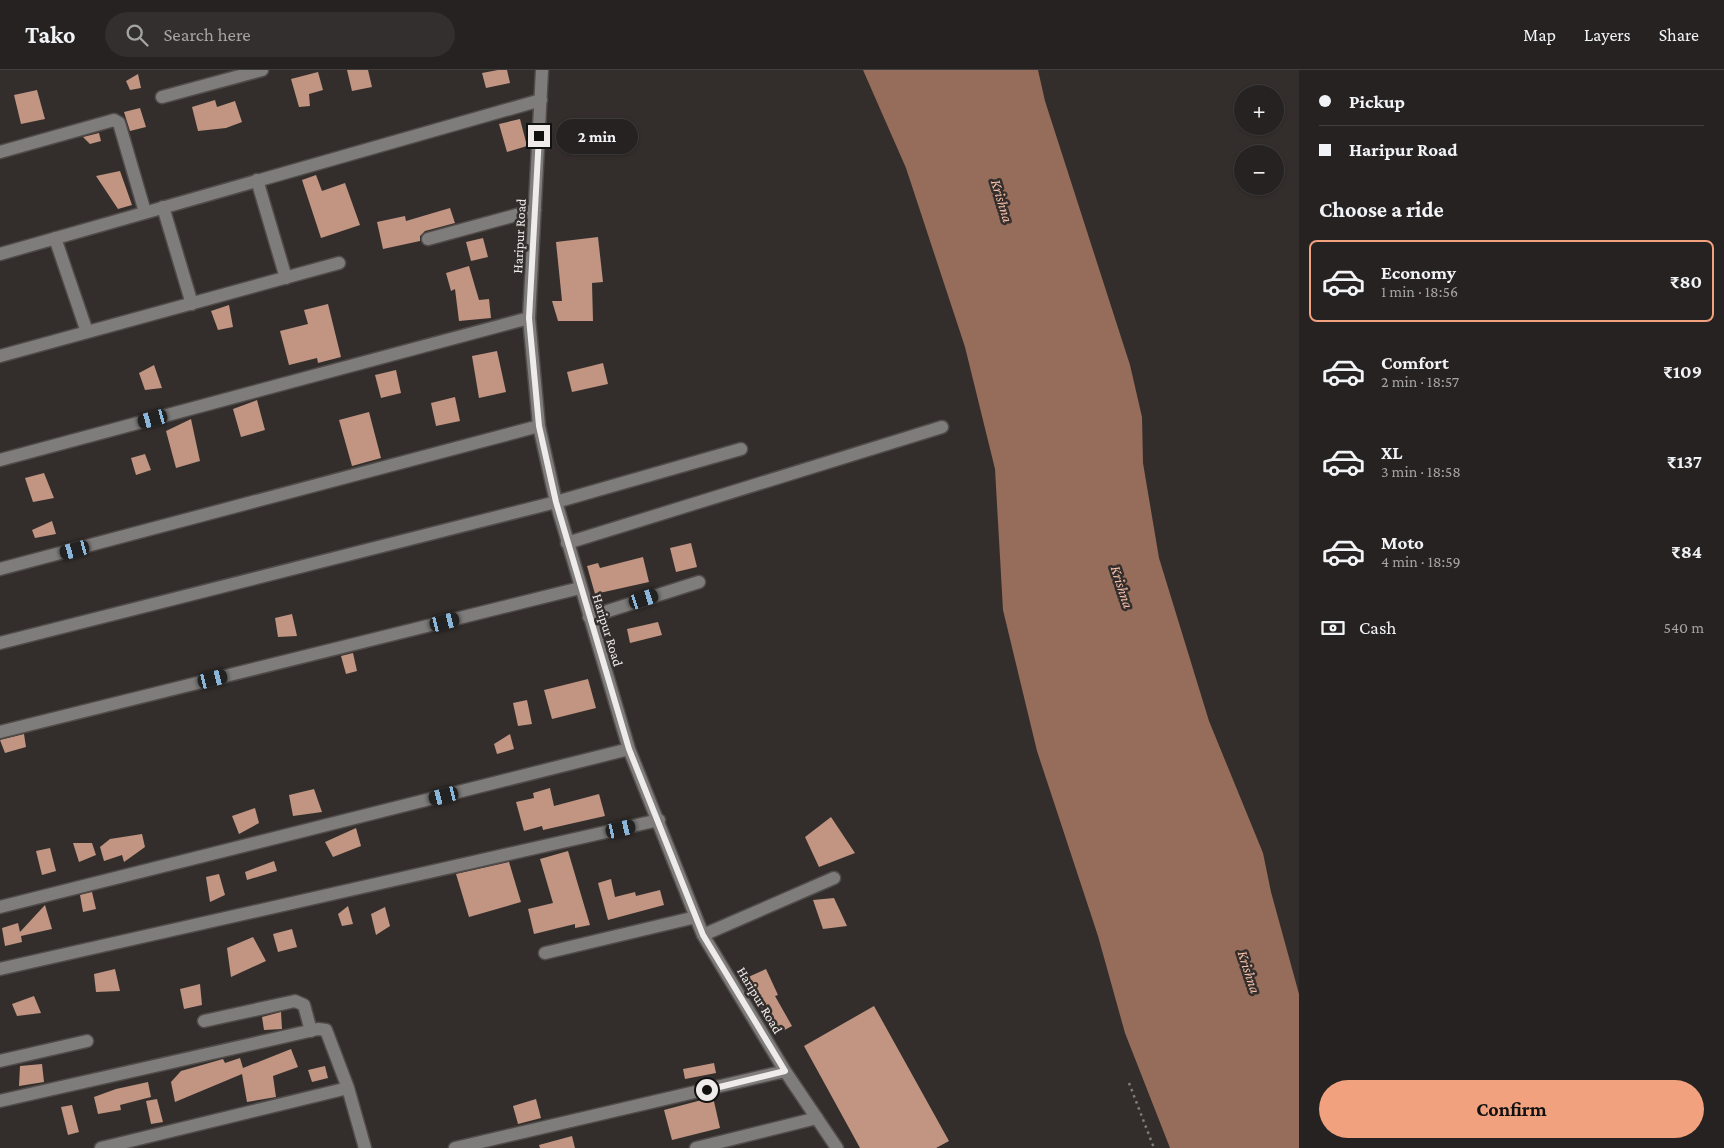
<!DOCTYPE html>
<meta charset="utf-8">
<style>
body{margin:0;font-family:"Crimson Pro",serif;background:#322f2e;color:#f1f3f6;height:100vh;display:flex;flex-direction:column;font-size:19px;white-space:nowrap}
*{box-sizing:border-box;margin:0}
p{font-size:16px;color:#a4a4a5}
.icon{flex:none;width:28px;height:28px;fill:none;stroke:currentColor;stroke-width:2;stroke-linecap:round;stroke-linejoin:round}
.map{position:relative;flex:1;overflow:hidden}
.sheet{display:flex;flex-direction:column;background:#262221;width:425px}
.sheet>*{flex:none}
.guide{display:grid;align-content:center;height:110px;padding:0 20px;background:#262221}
.controls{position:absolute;left:1234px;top:15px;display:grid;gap:10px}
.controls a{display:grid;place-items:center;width:50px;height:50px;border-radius:50%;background:#262221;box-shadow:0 1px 4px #0004,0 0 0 1px #423f3f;font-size:25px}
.end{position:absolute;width:22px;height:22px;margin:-11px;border:6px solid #efebea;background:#111;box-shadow:0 0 0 2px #111}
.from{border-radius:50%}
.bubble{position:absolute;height:35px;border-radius:18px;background:#262221;box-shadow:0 1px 4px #0004,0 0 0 1px #423f3f;font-size:16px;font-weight:700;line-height:35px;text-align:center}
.car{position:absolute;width:15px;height:30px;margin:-15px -8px;border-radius:6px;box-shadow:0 0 4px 1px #0007;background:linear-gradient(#222 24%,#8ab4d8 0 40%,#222 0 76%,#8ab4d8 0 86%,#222 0)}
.guide b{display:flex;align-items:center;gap:18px;height:48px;font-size:19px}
.guide b+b{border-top:1px solid #423f3f}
.guide i{width:12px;height:12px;background:#f1f3f6}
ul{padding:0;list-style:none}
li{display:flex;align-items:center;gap:15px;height:82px;margin:0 10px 8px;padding:0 10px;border:2px solid transparent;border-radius:8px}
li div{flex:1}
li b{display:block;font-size:19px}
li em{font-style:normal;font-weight:700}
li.active{border-color:#f1a17d}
li>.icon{width:45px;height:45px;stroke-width:1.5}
h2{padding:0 20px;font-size:22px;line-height:60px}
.pay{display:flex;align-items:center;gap:12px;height:55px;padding:0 20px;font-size:19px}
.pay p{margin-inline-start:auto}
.primary-button{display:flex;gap:10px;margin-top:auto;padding:10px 20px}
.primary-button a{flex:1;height:58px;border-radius:30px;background:#f1a17d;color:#111;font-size:20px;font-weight:700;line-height:58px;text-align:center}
header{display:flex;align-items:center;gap:30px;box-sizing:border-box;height:70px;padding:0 25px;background:#262221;border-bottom:1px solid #423f3f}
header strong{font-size:24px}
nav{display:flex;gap:28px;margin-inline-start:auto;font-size:18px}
.search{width:350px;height:45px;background:#322f2e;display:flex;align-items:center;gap:12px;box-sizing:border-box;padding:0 18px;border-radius:28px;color:#a4a4a5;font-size:19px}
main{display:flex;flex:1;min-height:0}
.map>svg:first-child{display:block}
.water{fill:#966c5a}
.building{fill:#c19582}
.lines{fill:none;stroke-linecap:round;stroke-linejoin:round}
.minor-casing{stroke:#514c4a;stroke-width:15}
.path{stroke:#817c7b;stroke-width:2.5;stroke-dasharray:2.5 4;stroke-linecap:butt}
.minor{stroke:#7f7d7c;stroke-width:12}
.route{stroke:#efebea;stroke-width:6}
.labels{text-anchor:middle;stroke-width:5;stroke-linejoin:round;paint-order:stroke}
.street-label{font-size:14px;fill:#efebea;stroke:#332e2c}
.water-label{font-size:15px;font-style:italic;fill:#f8c0a8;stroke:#332e2c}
</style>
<header>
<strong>Tako</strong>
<div class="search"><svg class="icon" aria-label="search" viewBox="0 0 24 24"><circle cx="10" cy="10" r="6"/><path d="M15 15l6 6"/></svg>Search here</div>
<nav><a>Map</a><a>Layers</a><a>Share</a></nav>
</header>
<main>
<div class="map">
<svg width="1299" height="1078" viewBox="0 0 1299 1078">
<rect width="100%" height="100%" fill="#332e2c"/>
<!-- water -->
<path class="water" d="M 863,0 L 1038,0 L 1045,31 L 1130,295 L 1142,347 L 1143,393 L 1159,488 L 1209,651 L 1263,783 L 1271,822 L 1299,924 L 1299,1078 L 1170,1078 L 1125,963 L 1098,866 L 1037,681 L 1003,540 L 995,399 L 965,277 L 906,98 Z"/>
<!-- building -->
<path class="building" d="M 347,0 L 368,0 L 372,17 L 352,21 Z
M 498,0 L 507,0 L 510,13 L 486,18 L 482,3 Z
M 318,2 L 323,20 L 309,24 L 310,36 L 299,37 L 291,9 Z
M 138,4 L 141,18 L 130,20 L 126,11 Z
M 37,20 L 45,49 L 21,54 L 14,25 Z
M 215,30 L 217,37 L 235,31 L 242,52 L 226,58 L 198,61 L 192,37 Z
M 140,38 L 146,57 L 130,61 L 124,42 Z
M 520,49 L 527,76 L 507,82 L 499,54 Z
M 99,63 L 101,71 L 90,74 L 83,67 Z
M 120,101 L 132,135 L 118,139 L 96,106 Z
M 316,105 L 322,121 L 345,113 L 360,155 L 321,168 L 302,110 Z
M 450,138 L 455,153 L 425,161 L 420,166 L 420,171 L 383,179 L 377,152 L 405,146 L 406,151 Z
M 598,167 L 603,212 L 592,213 L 593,251 L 558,251 L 552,231 L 562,231 L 556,172 Z
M 483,168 L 488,187 L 471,191 L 466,172 Z
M 469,196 L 479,230 L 489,229 L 491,248 L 459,251 L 455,219 L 451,221 L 446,203 Z
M 328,234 L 341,287 L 318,293 L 317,288 L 289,295 L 280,261 L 308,254 L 304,240 Z
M 229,235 L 233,257 L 218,260 L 211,241 Z
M 497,281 L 506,322 L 479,328 L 472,286 Z
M 603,293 L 608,314 L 572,322 L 567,302 Z
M 154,295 L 162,318 L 145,320 L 139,303 Z
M 396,300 L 401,323 L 381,328 L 375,305 Z
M 455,327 L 460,351 L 436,356 L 431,333 Z
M 257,330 L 265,360 L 241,367 L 233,339 Z
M 369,342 L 381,388 L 352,396 L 339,350 Z
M 191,349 L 200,391 L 176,398 L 166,361 Z
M 145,384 L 151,400 L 136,405 L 131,388 Z
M 44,403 L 54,428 L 33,432 L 25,408 Z
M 52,451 L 56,464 L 35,468 L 32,460 Z
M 691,473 L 697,497 L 676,502 L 670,478 Z
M 643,487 L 649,512 L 595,524 L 587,496 L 598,493 L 600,498 Z
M 292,544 L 297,566 L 278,567 L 275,548 Z
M 658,552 L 662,565 L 630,573 L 627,559 Z
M 353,583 L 357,601 L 346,604 L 341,586 Z
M 588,609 L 596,638 L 552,649 L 544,620 Z
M 527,630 L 532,654 L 518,656 L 513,633 Z
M 24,664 L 26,677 L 5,683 L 0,670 Z
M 510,664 L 514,679 L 497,684 L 494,674 Z
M 550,718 L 554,736 L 599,724 L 605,746 L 543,760 L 542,756 L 524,761 L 516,732 L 534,728 L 533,723 Z
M 314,719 L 322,742 L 293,746 L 289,725 Z
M 255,738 L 259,753 L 239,764 L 232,746 Z
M 831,747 L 855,783 L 819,797 L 805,767 Z
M 356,758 L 361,776 L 333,787 L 325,772 Z
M 142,764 L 145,777 L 124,792 L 122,785 L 104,791 L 100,777 L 110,769 Z
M 73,773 L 92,773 L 96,785 L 79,792 Z
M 50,778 L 56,801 L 42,805 L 36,781 Z
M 568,781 L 590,855 L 575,858 L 575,854 L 534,864 L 528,839 L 553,833 L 540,789 Z
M 274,791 L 277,801 L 247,810 L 245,802 Z
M 509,792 L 521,832 L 469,847 L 456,804 Z
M 219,804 L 225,825 L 210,832 L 206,807 Z
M 611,809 L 615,827 L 635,822 L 636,826 L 660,820 L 664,835 L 608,850 L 598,813 Z
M 92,822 L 96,839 L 83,842 L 80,825 Z
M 834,828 L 847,856 L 823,859 L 813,830 Z
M 45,835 L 52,859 L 21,866 L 22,872 L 5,876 L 2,858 L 18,853 L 20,862 Z
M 348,836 L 353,854 L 342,856 L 338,844 Z
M 385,837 L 390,856 L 376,865 L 371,844 Z
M 292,859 L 297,877 L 278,882 L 273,864 Z
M 253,867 L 266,891 L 231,907 L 227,878 Z
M 115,899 L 120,921 L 96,922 L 94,904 Z
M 766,899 L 778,925 L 775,926 L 792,956 L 775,965 L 746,908 Z
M 200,914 L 202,935 L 184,939 L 180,919 Z
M 34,926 L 41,943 L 17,946 L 12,934 Z
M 874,936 L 949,1071 L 936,1078 L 860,1078 L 804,976 Z
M 281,942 L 282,959 L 264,960 L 262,947 Z
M 291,979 L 298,997 L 273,1006 L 276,1027 L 247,1032 L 242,1004 L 175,1032 L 171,1012 L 181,1001 L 223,989 L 225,993 L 240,988 L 243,998 Z
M 714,993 L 716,1003 L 685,1009 L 683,999 Z
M 42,994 L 44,1012 L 19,1016 L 20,996 Z
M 325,996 L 328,1008 L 312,1012 L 308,1000 Z
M 148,1012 L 151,1027 L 120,1035 L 121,1040 L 98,1044 L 94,1027 L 116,1019 Z
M 713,1027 L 720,1058 L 672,1070 L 664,1040 Z
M 157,1029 L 163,1052 L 151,1054 L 146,1031 Z
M 536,1029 L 541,1048 L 518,1054 L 513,1036 Z
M 72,1035 L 79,1062 L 68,1065 L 61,1037 Z
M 572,1066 L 575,1078 L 540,1078 L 539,1075 Z"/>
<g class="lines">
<!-- minor casing -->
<g class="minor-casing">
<path id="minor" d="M 542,0 L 529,248 L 539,356 L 556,432 L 629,679 L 703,865 L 785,1001 L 837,1078
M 162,27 L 262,0
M 0,82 L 114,50 L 119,53 L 145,142
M 257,110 L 286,208
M 163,137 L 192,234
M 55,168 L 87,262
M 428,169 L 535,140
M 0,184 L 541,30
M 0,286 L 339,193
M 0,390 L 529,248
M 567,473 L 942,357
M 0,499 L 539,356
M 589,547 L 699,512
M 0,573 L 556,432 L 741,379
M 0,662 L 580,518
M 0,837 L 629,679
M 703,865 L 834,808
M 545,883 L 696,847
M 0,899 L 659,750
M 204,951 L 295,931 L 304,935 L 311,961
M 0,991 L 87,971
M 0,1031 L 318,959 L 326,960 L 348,1018 L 365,1078
M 101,1078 L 348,1018
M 455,1078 L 785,1001
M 696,1078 L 817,1048"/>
</g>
<!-- path -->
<path class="path" d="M 1129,1013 L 1154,1078"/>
<!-- minor -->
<use href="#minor" class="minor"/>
</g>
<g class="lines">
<!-- route -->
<path class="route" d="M 539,66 L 529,248 L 539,356 L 556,432 L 629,679 L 703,865 L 785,1001 L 707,1020"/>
</g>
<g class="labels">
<!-- street labels -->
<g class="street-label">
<text transform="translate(519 166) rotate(-87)" y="5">Haripur Road</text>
<text transform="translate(608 560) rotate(73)" y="5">Haripur Road</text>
<text transform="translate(760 930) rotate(59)" y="5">Haripur Road</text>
</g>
<!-- water labels -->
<g class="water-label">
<text transform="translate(1002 131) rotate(73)" y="5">Krishna</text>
<text transform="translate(1122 517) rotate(72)" y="5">Krishna</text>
<text transform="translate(1249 902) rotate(72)" y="5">Krishna</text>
</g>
</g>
</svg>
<div class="controls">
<a>+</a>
<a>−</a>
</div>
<i class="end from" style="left:707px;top:1020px"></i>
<i class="end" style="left:539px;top:66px"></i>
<div class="bubble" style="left:556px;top:49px;width:82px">2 min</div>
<i class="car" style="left:153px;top:349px;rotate:255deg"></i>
<i class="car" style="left:75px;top:480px;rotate:255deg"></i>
<i class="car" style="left:644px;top:529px;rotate:72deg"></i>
<i class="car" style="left:445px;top:552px;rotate:76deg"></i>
<i class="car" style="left:213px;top:609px;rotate:76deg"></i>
<i class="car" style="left:444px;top:726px;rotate:256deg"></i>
<i class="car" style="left:621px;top:759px;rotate:77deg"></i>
</div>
<section class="sheet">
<div class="guide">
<b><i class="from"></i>Pickup</b>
<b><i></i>Haripur Road</b>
</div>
<h2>Choose a ride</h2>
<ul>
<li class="active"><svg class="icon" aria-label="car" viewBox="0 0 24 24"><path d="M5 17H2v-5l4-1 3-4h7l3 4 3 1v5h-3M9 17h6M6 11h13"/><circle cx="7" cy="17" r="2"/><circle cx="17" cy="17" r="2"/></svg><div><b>Economy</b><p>1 min · 18:56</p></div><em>₹80</em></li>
<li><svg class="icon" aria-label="car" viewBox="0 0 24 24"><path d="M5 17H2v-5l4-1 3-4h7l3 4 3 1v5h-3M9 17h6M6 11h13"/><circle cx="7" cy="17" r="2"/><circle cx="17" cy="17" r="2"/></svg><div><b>Comfort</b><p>2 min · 18:57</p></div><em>₹109</em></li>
<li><svg class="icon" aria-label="car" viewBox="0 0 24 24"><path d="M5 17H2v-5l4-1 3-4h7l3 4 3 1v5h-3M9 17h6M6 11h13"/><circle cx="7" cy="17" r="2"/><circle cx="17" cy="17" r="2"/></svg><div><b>XL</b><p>3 min · 18:58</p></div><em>₹137</em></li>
<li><svg class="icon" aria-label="car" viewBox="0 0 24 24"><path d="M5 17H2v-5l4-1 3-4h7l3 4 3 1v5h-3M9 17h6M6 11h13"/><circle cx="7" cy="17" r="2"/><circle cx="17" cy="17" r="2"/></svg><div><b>Moto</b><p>4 min · 18:59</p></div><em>₹84</em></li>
</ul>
<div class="pay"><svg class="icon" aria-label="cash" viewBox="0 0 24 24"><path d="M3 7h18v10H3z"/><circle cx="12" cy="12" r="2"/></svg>Cash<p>540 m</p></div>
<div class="primary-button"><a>Confirm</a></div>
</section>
</main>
